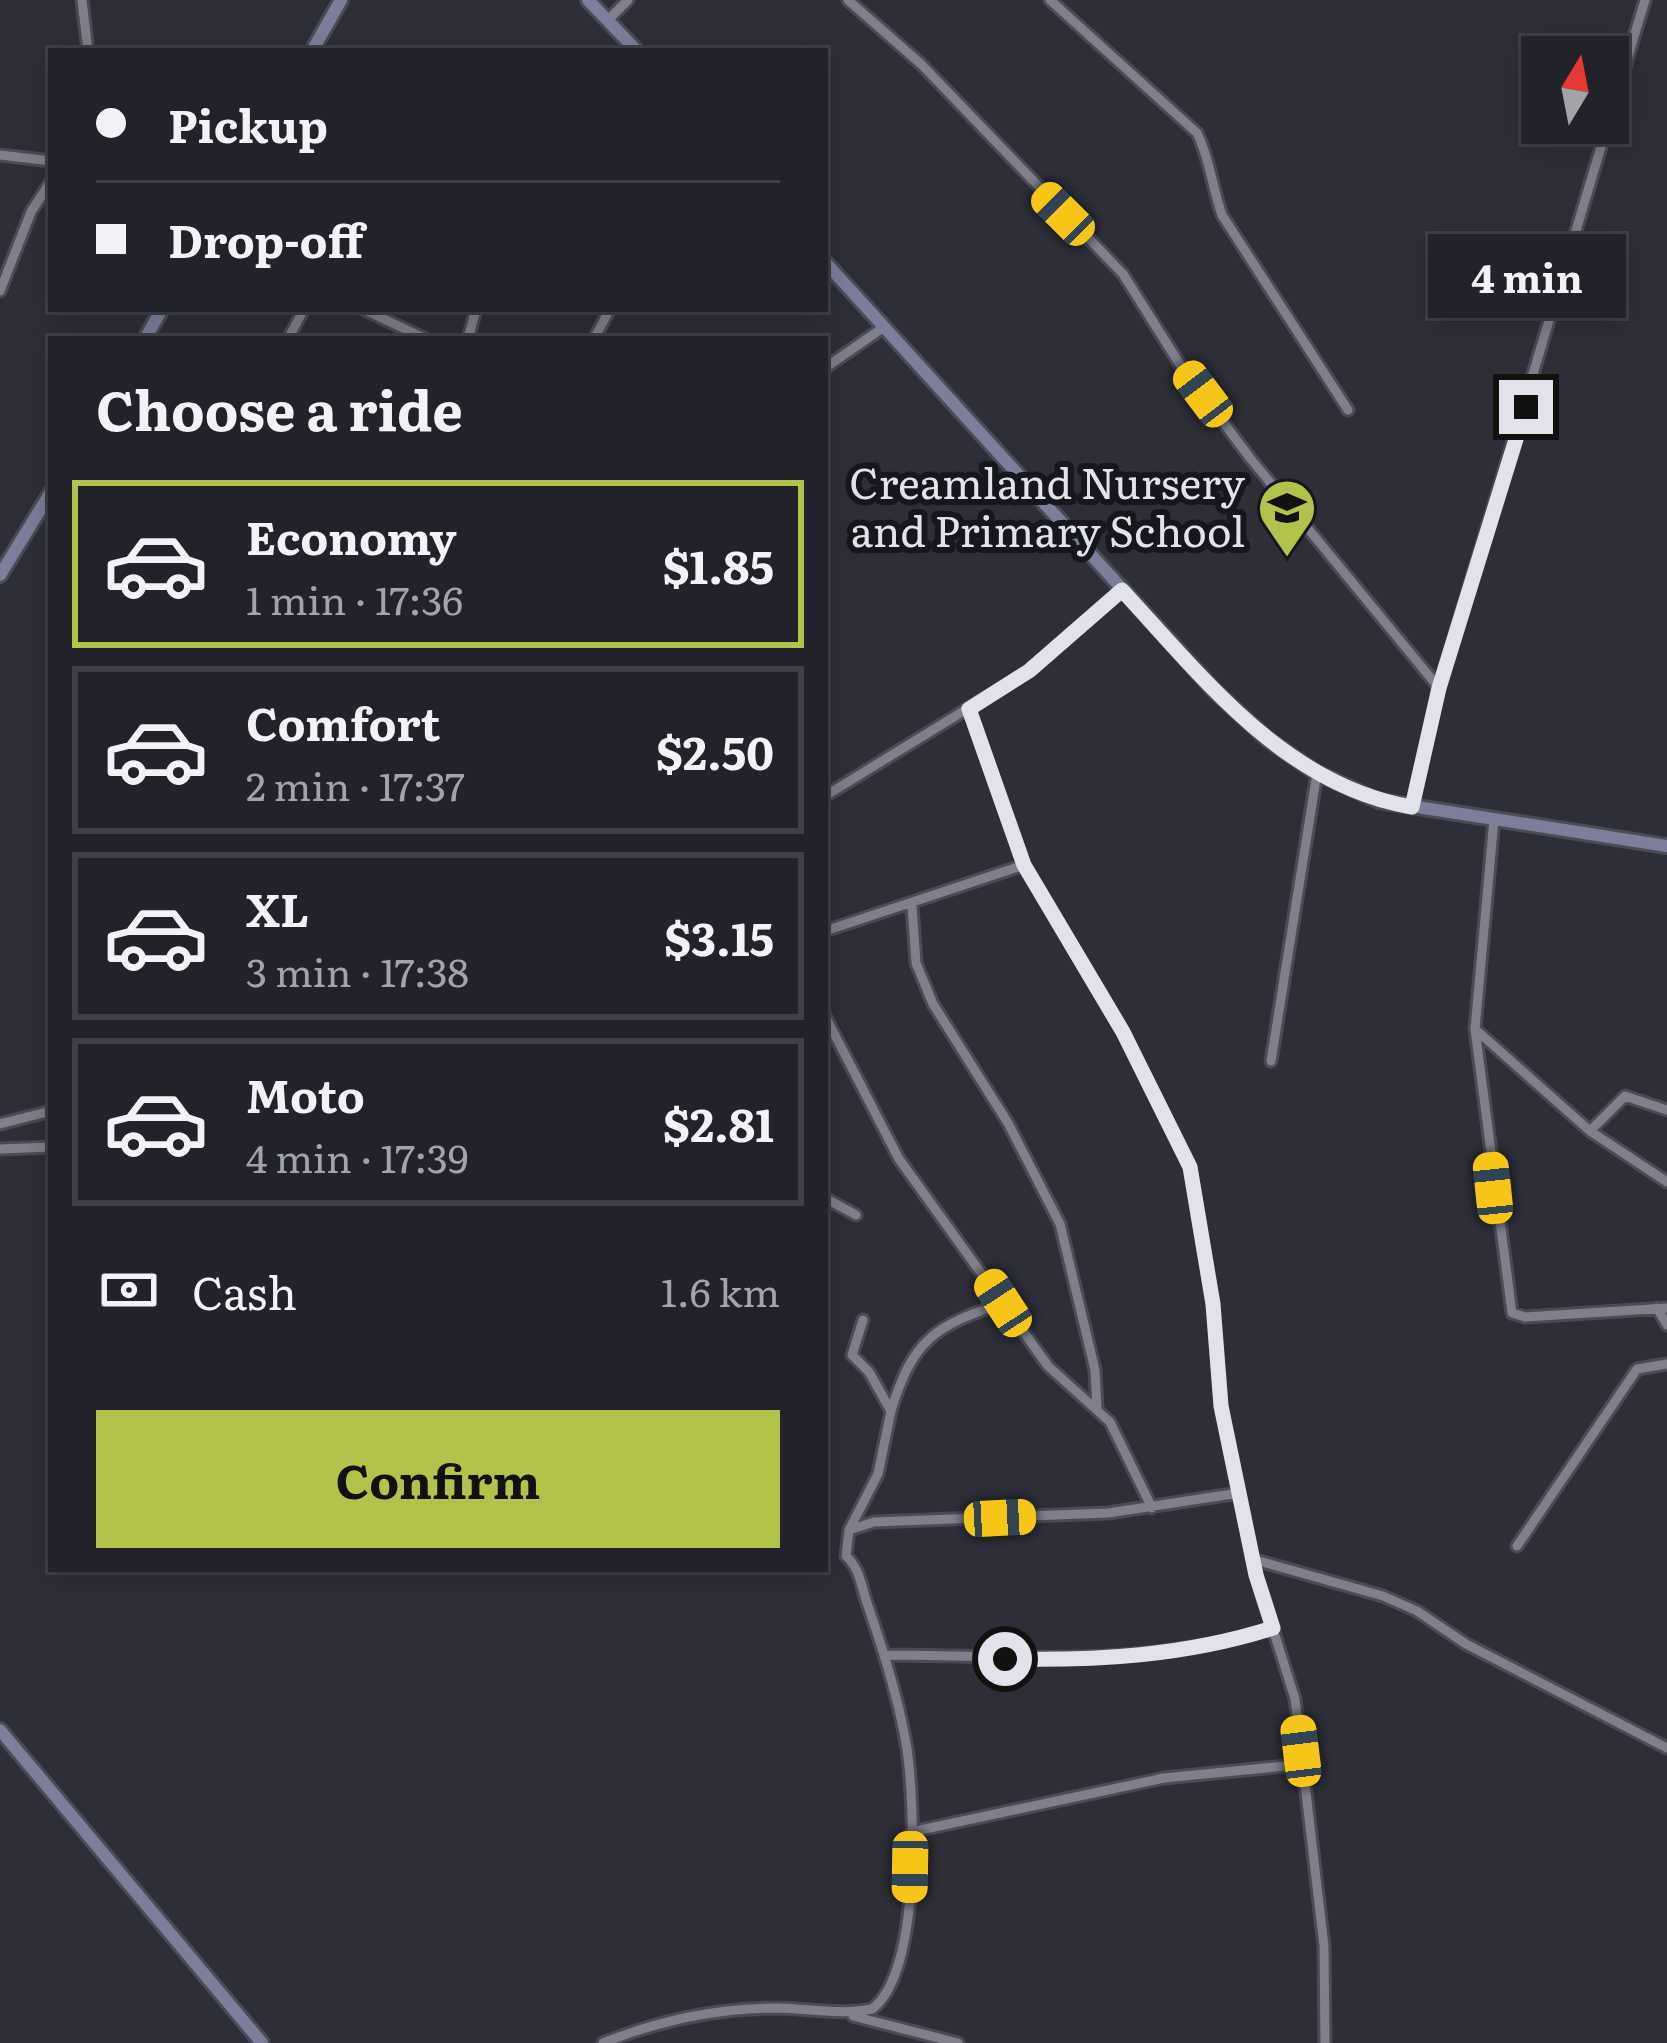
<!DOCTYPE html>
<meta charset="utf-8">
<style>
body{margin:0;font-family:Literata,serif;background:#2e2f37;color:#f1f3f6;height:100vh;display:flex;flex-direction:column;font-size:45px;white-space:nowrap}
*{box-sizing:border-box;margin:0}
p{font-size:39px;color:#a2a4a9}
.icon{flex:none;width:66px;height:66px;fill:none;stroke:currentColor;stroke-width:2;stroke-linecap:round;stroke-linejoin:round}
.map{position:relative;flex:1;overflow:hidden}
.details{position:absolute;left:48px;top:336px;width:780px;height:1236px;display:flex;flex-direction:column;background:#22222b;border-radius:0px;box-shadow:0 6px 30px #0003,0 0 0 3px #3f3f47}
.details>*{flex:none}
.guide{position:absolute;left:48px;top:48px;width:780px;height:264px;border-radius:0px;box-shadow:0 6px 30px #0003,0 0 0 3px #3f3f47;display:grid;align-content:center;height:264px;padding:0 48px;background:#22222b}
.needle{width:78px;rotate:10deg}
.buttons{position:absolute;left:1521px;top:36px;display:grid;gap:24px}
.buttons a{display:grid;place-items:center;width:108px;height:108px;border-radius:0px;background:#22222b;box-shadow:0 6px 30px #0003,0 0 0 3px #3f3f47;font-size:60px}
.end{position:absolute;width:54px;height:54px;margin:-27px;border:15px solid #e2e3ea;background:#111;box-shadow:0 0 0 6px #111}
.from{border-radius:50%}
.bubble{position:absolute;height:84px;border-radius:0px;background:#22222b;box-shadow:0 6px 30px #0003,0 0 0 3px #3f3f47;font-size:39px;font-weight:700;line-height:84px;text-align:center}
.car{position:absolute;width:36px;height:72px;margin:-36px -18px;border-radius:15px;box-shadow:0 0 9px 3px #0007;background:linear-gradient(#f5c518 24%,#345 0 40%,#f5c518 0 76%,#345 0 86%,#f5c518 0)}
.guide b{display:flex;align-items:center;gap:42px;height:114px;font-size:45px}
.guide b+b{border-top:3px solid #3f3f47}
.guide i{width:30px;height:30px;background:#f1f3f6}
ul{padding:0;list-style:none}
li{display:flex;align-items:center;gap:36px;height:168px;margin:0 24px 18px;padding:0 24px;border:6px solid #3f3f47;border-radius:0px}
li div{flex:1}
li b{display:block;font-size:45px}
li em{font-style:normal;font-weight:700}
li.selected{border-color:#b3c24b}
li>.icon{width:108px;height:108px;stroke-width:1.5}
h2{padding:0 48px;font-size:54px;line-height:144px}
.pay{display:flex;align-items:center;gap:30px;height:132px;padding:0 48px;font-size:45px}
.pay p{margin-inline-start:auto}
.primary-button{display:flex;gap:24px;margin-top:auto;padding:24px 48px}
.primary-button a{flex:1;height:138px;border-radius:0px;background:#b3c24b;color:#111;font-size:48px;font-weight:700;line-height:138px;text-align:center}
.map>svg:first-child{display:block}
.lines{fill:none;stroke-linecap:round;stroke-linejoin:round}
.street-casing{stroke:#4b4b55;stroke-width:15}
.secondary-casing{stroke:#4b4b55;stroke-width:18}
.street{stroke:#7f7f8d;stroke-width:9}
.secondary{stroke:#7e7e9c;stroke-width:12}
.route{stroke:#e2e3ea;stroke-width:15}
.labels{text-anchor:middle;stroke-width:12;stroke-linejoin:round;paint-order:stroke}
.poi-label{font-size:42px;fill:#e2e3ea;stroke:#16171c;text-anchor:end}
</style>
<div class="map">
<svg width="1667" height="2043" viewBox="0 0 1667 2043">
<rect width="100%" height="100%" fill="#2e2e39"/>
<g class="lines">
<!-- street casing -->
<g class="street-casing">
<path id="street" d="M 82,0 L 88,51
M 848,0 L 921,64 L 1123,274 L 1179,363 L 1250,458 L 1439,688
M 1050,0 L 1197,133 C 1210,159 1212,187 1222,215 L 1348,410
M 608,20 L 628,0
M 0,155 L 51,161
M 0,291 L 31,212 L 51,181
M 363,309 L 426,339
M 288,339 L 304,309
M 468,339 L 476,309
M 594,339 L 610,309
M 825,368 L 884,327
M 969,709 L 1024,865 L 1123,1032 L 1190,1167 L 1213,1304 L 1221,1406 L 1256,1575 L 1295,1699 L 1324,1946 L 1325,2043
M 825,796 L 1029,671 L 1122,590
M 1412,807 L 1439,688 L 1645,0
M 1494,819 L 1475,1029 L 1512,1313 L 1525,1317 L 1667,1308
M 912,906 L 916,963 L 933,1004 L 1008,1123 L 1060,1224 L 1095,1370 L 1097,1409
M 825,931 L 1024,865
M 825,1016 L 899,1159 L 1048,1366 L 1110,1422 L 1152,1508
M 1475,1029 L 1590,1131 L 1667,1182
M 1271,1061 L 1317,773
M 0,1124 L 51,1111
M 1590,1131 L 1625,1096 L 1667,1110
M 0,1149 L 51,1147
M 825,1198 L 856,1215
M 1657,1308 L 1667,1325
M 891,1411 C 913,1339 935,1326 1003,1303
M 849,1530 L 878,1474 L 891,1411 L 869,1372 L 852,1355 L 863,1320
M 1517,1546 L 1637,1369 L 1667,1364
M 1252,1559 L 1383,1596 L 1417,1611 L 1466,1644 L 1667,1748
M 885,1655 C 1017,1655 1145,1669 1273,1628
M 911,1832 L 1164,1778 L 1296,1765 L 1299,1756
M 853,2016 L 958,2043
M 603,2043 C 660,2020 716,2008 778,2008 C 811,2009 840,2015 872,2009 C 921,1973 915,1805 907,1749 C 899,1700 884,1652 868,1606 C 861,1587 861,1570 846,1556 L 849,1530 L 874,1522 L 1108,1513 L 1239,1493"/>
</g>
<!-- secondary casing -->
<g class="secondary-casing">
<path id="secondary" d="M 588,0 L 637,51
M 312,51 L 341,0
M 825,262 L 1214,690 L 1267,739 L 1317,773 L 1379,801 L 1667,846
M 145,339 L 162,309
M 0,575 L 51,492
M 0,1730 L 262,2043"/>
</g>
<!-- street -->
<use href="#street" class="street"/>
<!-- secondary -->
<use href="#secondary" class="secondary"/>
</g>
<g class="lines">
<!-- route -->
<path class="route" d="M 1005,1659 C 1096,1661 1185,1656 1273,1628 L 1256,1575 L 1221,1406 L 1213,1304 L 1190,1167 L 1123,1032 L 1024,865 L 969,709 L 1029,671 L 1122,590 C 1204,679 1286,786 1412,807 L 1439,688 L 1526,407"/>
</g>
<!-- icons -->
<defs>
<g id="school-pin" transform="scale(3)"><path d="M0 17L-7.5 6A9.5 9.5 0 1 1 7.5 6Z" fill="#b3c24b" stroke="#16171c"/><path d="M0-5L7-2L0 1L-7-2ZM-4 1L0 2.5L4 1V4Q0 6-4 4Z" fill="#111"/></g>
</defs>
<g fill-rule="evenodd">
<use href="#school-pin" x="1287" y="508"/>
</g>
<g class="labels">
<!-- poi labels -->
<g class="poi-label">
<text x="1245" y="499">Creamland Nursery<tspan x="1245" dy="48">and Primary School</tspan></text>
</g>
</g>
</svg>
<div class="buttons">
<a><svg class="needle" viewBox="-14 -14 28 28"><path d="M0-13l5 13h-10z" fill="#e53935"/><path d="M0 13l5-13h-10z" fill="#a2a4a9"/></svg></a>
</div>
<i class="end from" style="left:1005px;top:1659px"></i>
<i class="end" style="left:1526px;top:407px"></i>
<div class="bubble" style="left:1428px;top:234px;width:198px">4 min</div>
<i class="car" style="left:1063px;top:214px;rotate:315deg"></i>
<i class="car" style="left:1203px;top:394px;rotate:323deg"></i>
<i class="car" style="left:1493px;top:1188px;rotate:354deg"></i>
<i class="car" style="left:1003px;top:1303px;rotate:327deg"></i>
<i class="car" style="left:1000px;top:1518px;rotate:87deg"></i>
<i class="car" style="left:1301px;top:1751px;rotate:353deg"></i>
<i class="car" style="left:910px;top:1867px;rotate:181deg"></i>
<div class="guide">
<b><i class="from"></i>Pickup</b>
<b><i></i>Drop-off</b>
</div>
<section class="details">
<h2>Choose a ride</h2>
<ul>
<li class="selected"><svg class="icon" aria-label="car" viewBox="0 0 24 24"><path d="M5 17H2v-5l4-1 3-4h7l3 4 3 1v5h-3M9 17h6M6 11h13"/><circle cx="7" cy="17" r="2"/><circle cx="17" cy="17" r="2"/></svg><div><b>Economy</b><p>1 min · 17:36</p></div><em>$1.85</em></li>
<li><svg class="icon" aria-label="car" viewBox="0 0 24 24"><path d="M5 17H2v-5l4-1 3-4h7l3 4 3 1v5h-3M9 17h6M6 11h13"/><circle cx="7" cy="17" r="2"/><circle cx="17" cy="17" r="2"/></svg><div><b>Comfort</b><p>2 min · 17:37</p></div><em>$2.50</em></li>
<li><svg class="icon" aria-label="car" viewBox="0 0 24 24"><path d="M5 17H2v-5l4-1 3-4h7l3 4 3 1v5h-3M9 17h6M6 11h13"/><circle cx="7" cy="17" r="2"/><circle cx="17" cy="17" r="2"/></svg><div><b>XL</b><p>3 min · 17:38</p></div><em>$3.15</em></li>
<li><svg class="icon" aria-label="car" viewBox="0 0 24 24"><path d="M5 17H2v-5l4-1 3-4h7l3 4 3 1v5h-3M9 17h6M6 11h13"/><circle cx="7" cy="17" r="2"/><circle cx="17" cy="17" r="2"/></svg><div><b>Moto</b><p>4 min · 17:39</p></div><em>$2.81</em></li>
</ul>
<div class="pay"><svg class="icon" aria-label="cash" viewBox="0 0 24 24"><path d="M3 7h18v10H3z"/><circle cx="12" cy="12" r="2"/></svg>Cash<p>1.6 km</p></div>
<div class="primary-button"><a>Confirm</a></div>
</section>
</div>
